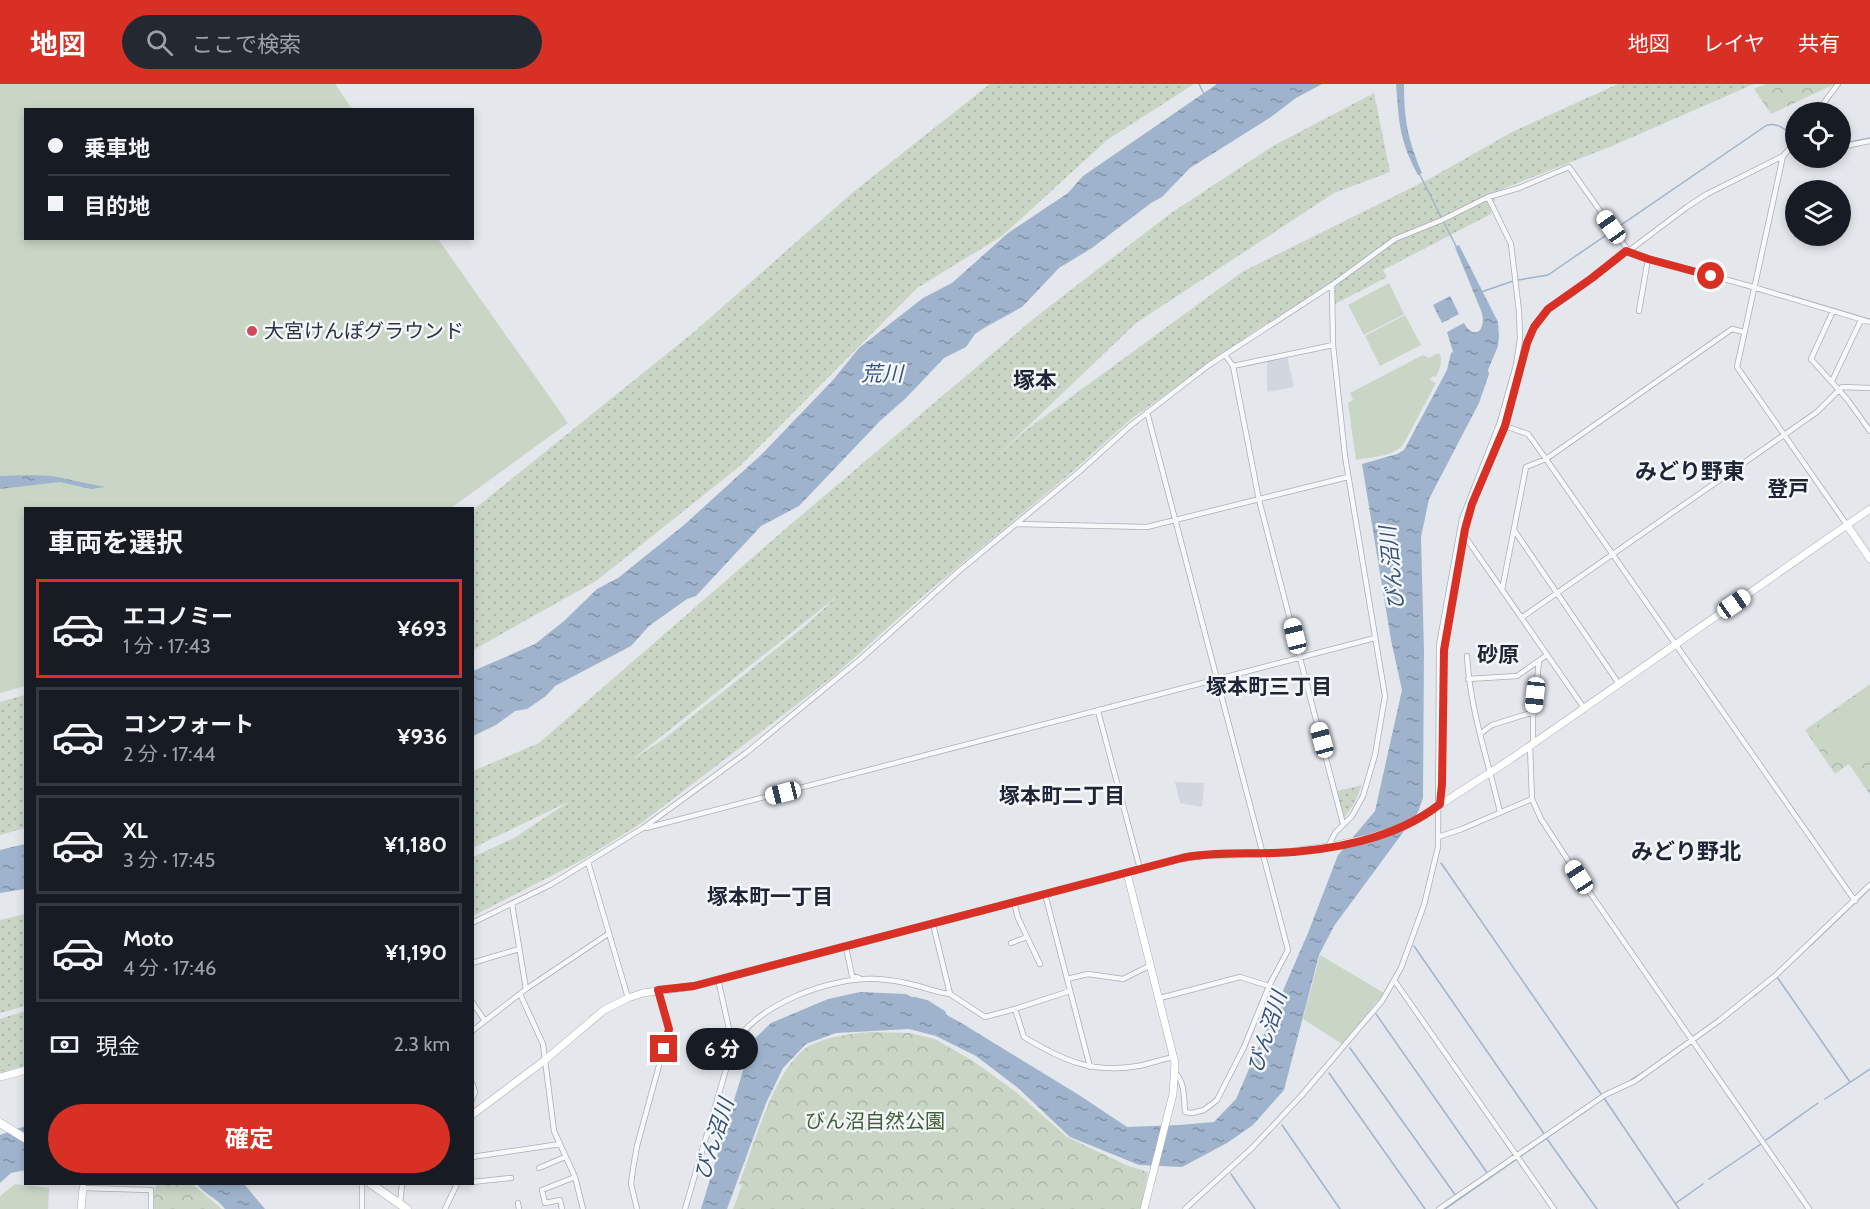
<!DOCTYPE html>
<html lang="ja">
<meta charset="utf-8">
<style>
body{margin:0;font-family:Cabin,"Noto Sans JP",sans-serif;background:#242831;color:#f1f3f6;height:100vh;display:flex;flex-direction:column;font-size:22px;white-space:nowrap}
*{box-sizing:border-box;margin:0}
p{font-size:20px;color:#9ea1a6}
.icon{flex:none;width:33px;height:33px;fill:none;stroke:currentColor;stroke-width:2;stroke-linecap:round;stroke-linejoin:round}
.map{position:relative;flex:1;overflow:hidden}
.side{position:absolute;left:24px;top:423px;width:450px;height:678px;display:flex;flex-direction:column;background:#171b24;border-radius:0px;box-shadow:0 3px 9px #0003}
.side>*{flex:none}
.hud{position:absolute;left:24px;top:24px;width:450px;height:132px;border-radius:0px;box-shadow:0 3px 9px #0003;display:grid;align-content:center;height:132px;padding:0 24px;background:#171b24}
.fabs{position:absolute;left:1785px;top:18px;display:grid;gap:12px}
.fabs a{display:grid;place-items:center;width:66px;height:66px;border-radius:50%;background:#171b24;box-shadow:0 3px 9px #0003;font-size:30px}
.end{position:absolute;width:27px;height:27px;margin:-14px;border:8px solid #d93025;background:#fff;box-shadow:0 0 0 3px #fff}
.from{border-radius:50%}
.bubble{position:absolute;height:42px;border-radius:21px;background:#171b24;box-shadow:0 3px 9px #0003;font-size:20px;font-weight:700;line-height:42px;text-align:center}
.car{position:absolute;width:18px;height:36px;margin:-18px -9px;border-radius:8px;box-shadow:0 0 4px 2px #0007;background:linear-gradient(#fff 24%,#345 0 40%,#fff 0 76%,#345 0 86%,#fff 0)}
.hud b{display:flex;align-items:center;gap:21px;height:57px;font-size:22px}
.hud b+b{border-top:2px solid #363941}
.hud i{width:15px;height:15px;background:#f1f3f6}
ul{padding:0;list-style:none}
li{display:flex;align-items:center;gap:18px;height:99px;margin:0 12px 9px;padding:0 12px;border:3px solid #363941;border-radius:0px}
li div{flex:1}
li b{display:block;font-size:22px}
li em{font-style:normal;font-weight:700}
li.active{border-color:#d93025}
li>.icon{width:54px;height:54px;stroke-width:1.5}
h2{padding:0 24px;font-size:27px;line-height:72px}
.pay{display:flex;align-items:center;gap:15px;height:66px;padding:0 24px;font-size:22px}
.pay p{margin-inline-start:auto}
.action{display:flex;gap:12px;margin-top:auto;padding:12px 24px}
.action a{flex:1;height:69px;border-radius:36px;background:#d93025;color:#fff;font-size:24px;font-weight:700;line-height:69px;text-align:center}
header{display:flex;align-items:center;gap:36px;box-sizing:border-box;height:84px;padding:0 30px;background:#d93025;color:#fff}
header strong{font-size:28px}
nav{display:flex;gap:33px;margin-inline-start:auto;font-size:21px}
.search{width:420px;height:54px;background:#242831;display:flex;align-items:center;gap:15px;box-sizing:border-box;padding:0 21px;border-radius:33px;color:#9ea1a6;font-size:22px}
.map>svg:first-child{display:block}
.built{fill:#d2d6de}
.grass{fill:url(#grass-dots);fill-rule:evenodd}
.forest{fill:url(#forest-crowns)}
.garden{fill:#c9d6c5}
.water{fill:url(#water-ripples)}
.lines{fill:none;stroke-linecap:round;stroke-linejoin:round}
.stream{stroke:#9fb4cc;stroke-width:1.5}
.river{stroke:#9fb4cc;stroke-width:8}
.street-casing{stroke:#a9aeb7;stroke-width:6}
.secondary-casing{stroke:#a9aeb7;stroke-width:8}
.primary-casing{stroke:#a3abb8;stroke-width:9}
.street{stroke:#f7f8fa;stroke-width:4.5}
.secondary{stroke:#fff;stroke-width:7}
.primary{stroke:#fff;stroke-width:8}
.route{stroke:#d93025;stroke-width:8}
.poi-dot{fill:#d1495b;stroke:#f4f6f9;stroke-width:2}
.labels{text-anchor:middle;stroke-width:5;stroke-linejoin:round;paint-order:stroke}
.poi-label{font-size:20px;fill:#2b3445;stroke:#f4f6f9;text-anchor:start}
.park-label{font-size:20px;fill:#3f6138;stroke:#f4f6f9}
.water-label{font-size:21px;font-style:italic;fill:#34527a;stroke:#f4f6f9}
.neighbourhood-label{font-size:21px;font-weight:bold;fill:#1d2536;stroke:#f4f6f9}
.quarter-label{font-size:22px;font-weight:bold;fill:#1d2536;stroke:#f4f6f9}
</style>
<header>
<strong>地図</strong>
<div class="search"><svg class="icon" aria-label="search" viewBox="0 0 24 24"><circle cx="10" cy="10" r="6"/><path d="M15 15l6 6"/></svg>ここで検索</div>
<nav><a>地図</a><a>レイヤ</a><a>共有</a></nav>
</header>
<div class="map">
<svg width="1870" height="1125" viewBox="0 0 1870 1125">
<defs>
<pattern id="grass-dots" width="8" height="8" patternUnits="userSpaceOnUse" patternTransform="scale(1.5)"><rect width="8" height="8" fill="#c9d6c5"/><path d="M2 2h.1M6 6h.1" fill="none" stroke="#adb8ab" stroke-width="1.8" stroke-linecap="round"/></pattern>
<pattern id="forest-crowns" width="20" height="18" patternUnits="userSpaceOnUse" patternTransform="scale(1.5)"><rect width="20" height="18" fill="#c9d6c5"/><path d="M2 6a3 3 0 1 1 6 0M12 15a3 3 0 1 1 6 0" fill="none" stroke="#adb8ab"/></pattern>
<pattern id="water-ripples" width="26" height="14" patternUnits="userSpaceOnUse" patternTransform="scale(1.5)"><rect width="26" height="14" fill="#9fb4cc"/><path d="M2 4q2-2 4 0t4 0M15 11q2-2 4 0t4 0" fill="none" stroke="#8293a7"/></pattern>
</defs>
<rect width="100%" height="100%" fill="#e4e7ec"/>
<!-- built -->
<path class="built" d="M 1287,272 L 1294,303 L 1267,308 L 1267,276 Z
M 1175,698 L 1204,699 L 1202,723 L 1180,719 Z"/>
<!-- grass -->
<path class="grass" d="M 990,0 L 1194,0 L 1107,56 L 1002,152 L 917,204 L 740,382 L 596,497 L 473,566 L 473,426 L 694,248 L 852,109 Z
M 1618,0 L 1754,0 L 1612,62 L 1497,107 L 1491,130 L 1383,186 L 1387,193 L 1335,220 L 1330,200 L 1253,248 L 1131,335 L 1072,388 L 923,512 L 834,592 L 640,740 L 584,775 L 473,832 L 473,773 L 514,754 L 570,717 L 473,764 L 473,687 L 539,659 L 784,446 L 1037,232 L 1171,129 L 1273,62 L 1374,9 L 1390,88 L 1334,109 L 1136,239 L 997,372 L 1026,346 L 1242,188 L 1431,94 L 1512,48 ZM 840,510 L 806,541 L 664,655 L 633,675 Z
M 25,611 L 25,744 L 0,751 L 0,618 Z
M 1362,701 L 1354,720 L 1344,734 L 1337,707 Z
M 25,830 L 25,922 L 0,929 L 0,836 Z
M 25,927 L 25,982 L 0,988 L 0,935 Z"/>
<!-- forest -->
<path class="forest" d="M 1766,0 L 1835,0 L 1771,30 L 1754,5 Z
M 1870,600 L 1870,711 L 1849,680 L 1835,690 L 1805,646 Z
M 870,948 L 910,949 L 935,955 L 973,977 L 1016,1008 L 1067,1053 L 1126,1081 L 1148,1088 L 1141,1125 L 733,1125 L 742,1101 L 739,1100 C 753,1064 776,978 811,961 C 830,952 850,950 870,948 Z
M 157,1100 L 192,1100 L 222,1125 L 152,1125 L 153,1110 Z"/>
<!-- garden -->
<path class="garden" d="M 0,0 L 335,0 L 352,25 L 26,26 L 26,154 L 438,155 L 568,339 L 451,424 L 26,424 L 25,602 L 0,609 Z
M 1389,199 L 1404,230 L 1364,251 L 1348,221 Z
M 1405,231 L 1421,261 L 1380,282 L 1365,252 Z
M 1436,270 L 1440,270 C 1443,278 1439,286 1436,293 L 1433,292 L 1430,296 L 1436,299 L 1403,361 C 1392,373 1371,373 1356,376 L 1348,319 L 1353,316 L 1350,309 L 1423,271 L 1429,274 Z
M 1870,603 L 1870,619 L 1863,612 L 1870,621 L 1870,664 L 1846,681 L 1818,639 Z
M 1320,871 L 1384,909 L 1342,960 L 1303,935 Z
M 15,1100 L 49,1104 L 48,1125 L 0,1125 L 0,1112 Z"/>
<!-- water -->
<path class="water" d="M 1217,0 L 1322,0 L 1296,14 L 1271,33 L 1190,84 L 1162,113 L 1151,119 L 1092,164 L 1059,184 L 1022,223 L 984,244 L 975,250 L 966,263 L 944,274 L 906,314 L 880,337 L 799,422 L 761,442 L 696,512 L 687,515 L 649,542 L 631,562 L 555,602 L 546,612 L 527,625 L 515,627 L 496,641 L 473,652 L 473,587 L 535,560 L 564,537 L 597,505 L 618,494 L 684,441 L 762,370 L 833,296 L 859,264 L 923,214 L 952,199 L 1008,149 L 1068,109 L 1083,92 Z
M 1396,0 L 1404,0 C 1404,36 1408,56 1422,89 L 1418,91 C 1399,56 1399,38 1396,0 Z
M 1459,161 L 1498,238 L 1499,252 L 1498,262 L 1488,286 L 1489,290 L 1479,319 L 1429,415 L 1421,453 L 1424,567 L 1423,714 L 1418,728 L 1334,842 L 1319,871 L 1284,1006 L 1253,1041 L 1227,1059 L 1182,1083 L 1139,1081 L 1070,1053 L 1018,1004 L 976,972 L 936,952 L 909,945 L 836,949 L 806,960 L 783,984 L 766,1019 L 727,1125 L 701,1125 L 752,957 L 771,939 L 828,915 L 860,908 L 906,910 L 958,937 L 1079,1011 L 1127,1043 L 1179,1041 L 1214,1038 L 1236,1015 L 1308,849 L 1338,771 L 1375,727 L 1402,606 L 1391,556 L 1362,380 L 1397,370 L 1404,366 L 1447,286 L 1451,269 L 1453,268 L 1447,248 L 1464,239 C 1474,257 1486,247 1482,229 L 1455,163 Z
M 1450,212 L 1459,230 L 1442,239 L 1433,221 Z
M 33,391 L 52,392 L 105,403 L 91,405 L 60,398 L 0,405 L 0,392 Z
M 25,760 L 25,805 L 0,809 L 0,766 Z
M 25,1042 L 25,1086 L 11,1089 L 0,1099 L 0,1051 Z
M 197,1100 L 244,1100 L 265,1125 L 225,1125 C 217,1114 204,1110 197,1100 Z"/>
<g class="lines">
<!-- stream -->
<path class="stream" d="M 1199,0 L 1204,10
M 1840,60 L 1870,54
M 1419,89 L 1441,133
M 1443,137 L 1456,162
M 1518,196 L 1548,191 L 1767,41 C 1779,38 1786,47 1796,54
M 1481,208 L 1513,197
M 1441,779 L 1601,1010
M 1811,861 L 1866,808
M 1414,862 L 1545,1051
M 1777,893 L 1850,998
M 1754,912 L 1767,901
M 1376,930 L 1488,1090
M 1350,964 L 1456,1112
M 1329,989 L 1425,1125
M 1631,996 L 1644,988
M 1604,1014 L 1679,1125
M 1825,1015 L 1870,985
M 1282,1041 L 1340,1125
M 1547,1055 L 1597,1125
M 1766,1056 L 1818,1019
M 1231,1090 L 1255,1125
M 1709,1095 L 1761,1060
M 1676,1119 L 1703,1100
M 1445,1125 L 1594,1021"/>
<!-- river -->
<path class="river" d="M 914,917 L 926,920 L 942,930"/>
<!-- street casing -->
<g class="street-casing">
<path id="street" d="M 1817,28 L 1838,0
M 1840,63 L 1870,57
M 1783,72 L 1737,283 L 1847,441
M 1639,227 L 1648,175
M 1833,227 L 1811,275 L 1847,315 L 1870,347
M 1225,271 L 1233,282 L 1259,416 L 1343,740
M 1233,282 L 1333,261
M 1832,297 L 1861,236
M 1147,328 L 1288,866 L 1269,902 L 1244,963 L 1217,1016 L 1204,1026 L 1192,1029 L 1185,1028 C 1184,1016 1185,997 1175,989
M 1505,342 L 1528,350 L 1546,375 L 1855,817
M 1016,440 L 1147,443 L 1348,393
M 1514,446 L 1619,600
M 1464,451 L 1584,624
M 1502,506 L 1526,383 L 1546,375 L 1732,245 L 1744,248
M 1521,534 L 1817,328 L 1842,303 L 1870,304
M 1467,572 C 1470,626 1488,676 1500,728
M 1468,595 L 1517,592 L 1547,571
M 1098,627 L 1140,785
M 1480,650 L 1492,641 L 1534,628
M 1533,660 L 1533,634 L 1539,577
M 1530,662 L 1532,715 L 1541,735 L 1579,793 L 1809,1125
M 1440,720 L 1444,566 L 1465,445 L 1472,420 L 1503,349 L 1531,248 L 1548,225 L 1569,212 L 1687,123 L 1707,110 L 1783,72 L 1796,57
M 646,744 L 1375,554
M 1438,753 L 1462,745 L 1532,715
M 1328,763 L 1335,749 L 1352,732 L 1363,712 L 1375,671 L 1385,612 L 1345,372 L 1333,261 L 1332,201
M 588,778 L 628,914
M 1045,810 L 1090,983
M 1014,818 L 1018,834 L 1040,880
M 512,820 L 526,905
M 472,839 L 550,801 L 643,744 L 746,669 L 863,573 L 959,487 L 1080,387 L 1130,342 L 1209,281 L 1332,201 L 1395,155 L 1442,136 L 1488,113 L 1519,104 L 1569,83 L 1630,169 L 1753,203 L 1870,238
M 933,840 L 950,910 L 985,933 L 1015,925 L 1070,907
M 1011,859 L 1027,853
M 846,863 L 852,892 L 859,894
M 472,879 L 519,865
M 718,895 L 733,963
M 1067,895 L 1088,890 L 1123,895 L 1151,881
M 1394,896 L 1554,1125
M 520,910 L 543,960 L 554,1047 L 575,1093 L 583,1125
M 1160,914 L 1240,893 L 1269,902
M 472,918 L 485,937
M 1015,925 L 1024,953 C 1062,976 1092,990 1138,982 C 1150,980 1162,975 1174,973
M 472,947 L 526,905 L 608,850
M 472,999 L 475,1008 L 472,1015
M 472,1073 L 560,1060
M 539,1084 L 565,1073
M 472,1098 L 511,1094
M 84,1100 L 83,1104 L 151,1106 L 151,1125
M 518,1119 L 519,1125
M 400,1120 L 402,1100
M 362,1125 L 362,1100
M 445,1125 L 457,1100
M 562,1125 L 560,1116 L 545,1119 L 542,1106 L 575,1093
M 637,1125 L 631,1100 L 633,1085 L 637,1062 L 669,945 L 658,906
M 685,1125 L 732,965 C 752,921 832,892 878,895 C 890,896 903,898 914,901 C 926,904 938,909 950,910
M 1185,1125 L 1252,1064 L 1302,1011 L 1382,917 L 1401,884 L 1424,821 L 1438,763 L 1439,561 L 1462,435 L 1500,338 L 1516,281 L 1520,255 L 1519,227 L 1511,160 L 1488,113
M 1439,1125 L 1605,1011 L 1635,997 L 1720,936 L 1776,891 L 1870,801"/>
</g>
<!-- secondary casing -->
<g class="secondary-casing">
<path id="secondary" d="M 1847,441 L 1870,475
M 1127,789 L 1175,979 L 1173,1010 L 1144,1125
M 0,993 L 26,986
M 472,1031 L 545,976 L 604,926 L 628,914 L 643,909 L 694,902 L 1182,774 L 1202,771 L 1283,769 L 1328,763 L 1365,755 L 1400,744 L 1421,733 L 1511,675 L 1870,425
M 81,1125 L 83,1104"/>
</g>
<!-- primary casing -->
<g class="primary-casing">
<path id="primary" d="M 0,1039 L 26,1055
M 371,1100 L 407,1125"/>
</g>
<!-- street -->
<use href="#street" class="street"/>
<!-- secondary -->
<use href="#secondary" class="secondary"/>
<!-- primary -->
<use href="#primary" class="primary"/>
</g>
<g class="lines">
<!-- route -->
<path class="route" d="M 664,965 L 669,945 L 658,906 L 694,902 L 1182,774 C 1212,768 1244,770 1274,769 C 1330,767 1396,755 1440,720 L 1442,700 L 1444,566 L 1465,445 L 1472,420 L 1505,342 L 1527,259 L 1534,243 L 1548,225 L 1592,194 L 1626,167 L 1648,175 L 1711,192"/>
</g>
<!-- markers -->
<circle class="poi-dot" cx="252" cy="247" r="6"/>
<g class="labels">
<!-- poi labels -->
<g class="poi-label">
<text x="264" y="254">大宮けんぽグラウンド</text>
</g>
<!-- park labels -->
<g class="park-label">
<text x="875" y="1044">びん沼自然公園</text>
</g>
<!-- water labels -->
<g class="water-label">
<text x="882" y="297">荒川</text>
<text transform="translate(1392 484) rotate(-96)" y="7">びん沼川</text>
<text transform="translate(1267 948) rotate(-72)" y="7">びん沼川</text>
<text transform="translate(714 1055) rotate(-72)" y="7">びん沼川</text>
</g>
<!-- neighbourhood labels -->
<g class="neighbourhood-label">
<text x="1788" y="412">登戸</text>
<text x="1498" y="578">砂原</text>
<text x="1269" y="610">塚本町三丁目</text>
<text x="1062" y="719">塚本町二丁目</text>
<text x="770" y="820">塚本町一丁目</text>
</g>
<!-- quarter labels -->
<g class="quarter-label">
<text x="1035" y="304">塚本</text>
<text x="1690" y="395">みどり野東</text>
<text x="1686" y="775">みどり野北</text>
</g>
</g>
</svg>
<div class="fabs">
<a><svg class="icon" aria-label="locate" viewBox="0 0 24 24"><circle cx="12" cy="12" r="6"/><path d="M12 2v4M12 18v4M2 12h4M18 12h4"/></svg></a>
<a><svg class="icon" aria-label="layers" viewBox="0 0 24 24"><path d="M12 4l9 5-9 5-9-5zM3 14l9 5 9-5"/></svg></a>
</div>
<i class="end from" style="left:1711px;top:192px"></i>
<i class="end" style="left:664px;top:965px"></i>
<div class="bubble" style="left:686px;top:944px;width:72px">6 分</div>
<i class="car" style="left:1611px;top:143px;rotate:325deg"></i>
<i class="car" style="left:1734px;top:520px;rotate:55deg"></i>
<i class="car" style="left:1295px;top:552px;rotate:346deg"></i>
<i class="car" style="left:1535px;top:611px;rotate:186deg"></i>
<i class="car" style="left:1322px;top:656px;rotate:345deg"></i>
<i class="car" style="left:783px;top:709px;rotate:256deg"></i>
<i class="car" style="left:1579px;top:793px;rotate:327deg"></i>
<div class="hud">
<b><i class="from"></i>乗車地</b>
<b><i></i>目的地</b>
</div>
<section class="side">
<h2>車両を選択</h2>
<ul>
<li class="active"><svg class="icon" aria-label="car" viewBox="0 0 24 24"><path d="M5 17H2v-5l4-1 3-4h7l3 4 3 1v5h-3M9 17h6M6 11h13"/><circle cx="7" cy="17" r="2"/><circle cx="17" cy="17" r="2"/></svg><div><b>エコノミー</b><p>1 分 · 17:43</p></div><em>¥693</em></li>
<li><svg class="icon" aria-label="car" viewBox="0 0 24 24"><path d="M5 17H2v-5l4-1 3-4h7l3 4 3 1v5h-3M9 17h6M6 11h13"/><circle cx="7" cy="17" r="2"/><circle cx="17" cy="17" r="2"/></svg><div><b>コンフォート</b><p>2 分 · 17:44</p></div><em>¥936</em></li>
<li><svg class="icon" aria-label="car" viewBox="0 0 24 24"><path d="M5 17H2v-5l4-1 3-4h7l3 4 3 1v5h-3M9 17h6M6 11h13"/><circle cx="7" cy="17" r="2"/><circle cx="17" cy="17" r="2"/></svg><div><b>XL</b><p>3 分 · 17:45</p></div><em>¥1,180</em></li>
<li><svg class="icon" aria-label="car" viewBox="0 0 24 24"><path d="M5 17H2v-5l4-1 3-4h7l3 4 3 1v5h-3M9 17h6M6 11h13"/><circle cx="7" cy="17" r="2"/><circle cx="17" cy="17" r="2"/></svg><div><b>Moto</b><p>4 分 · 17:46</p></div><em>¥1,190</em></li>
</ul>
<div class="pay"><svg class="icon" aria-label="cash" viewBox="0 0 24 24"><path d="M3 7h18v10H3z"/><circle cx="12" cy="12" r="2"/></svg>現金<p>2.3 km</p></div>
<div class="action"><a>確定</a></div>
</section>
</div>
